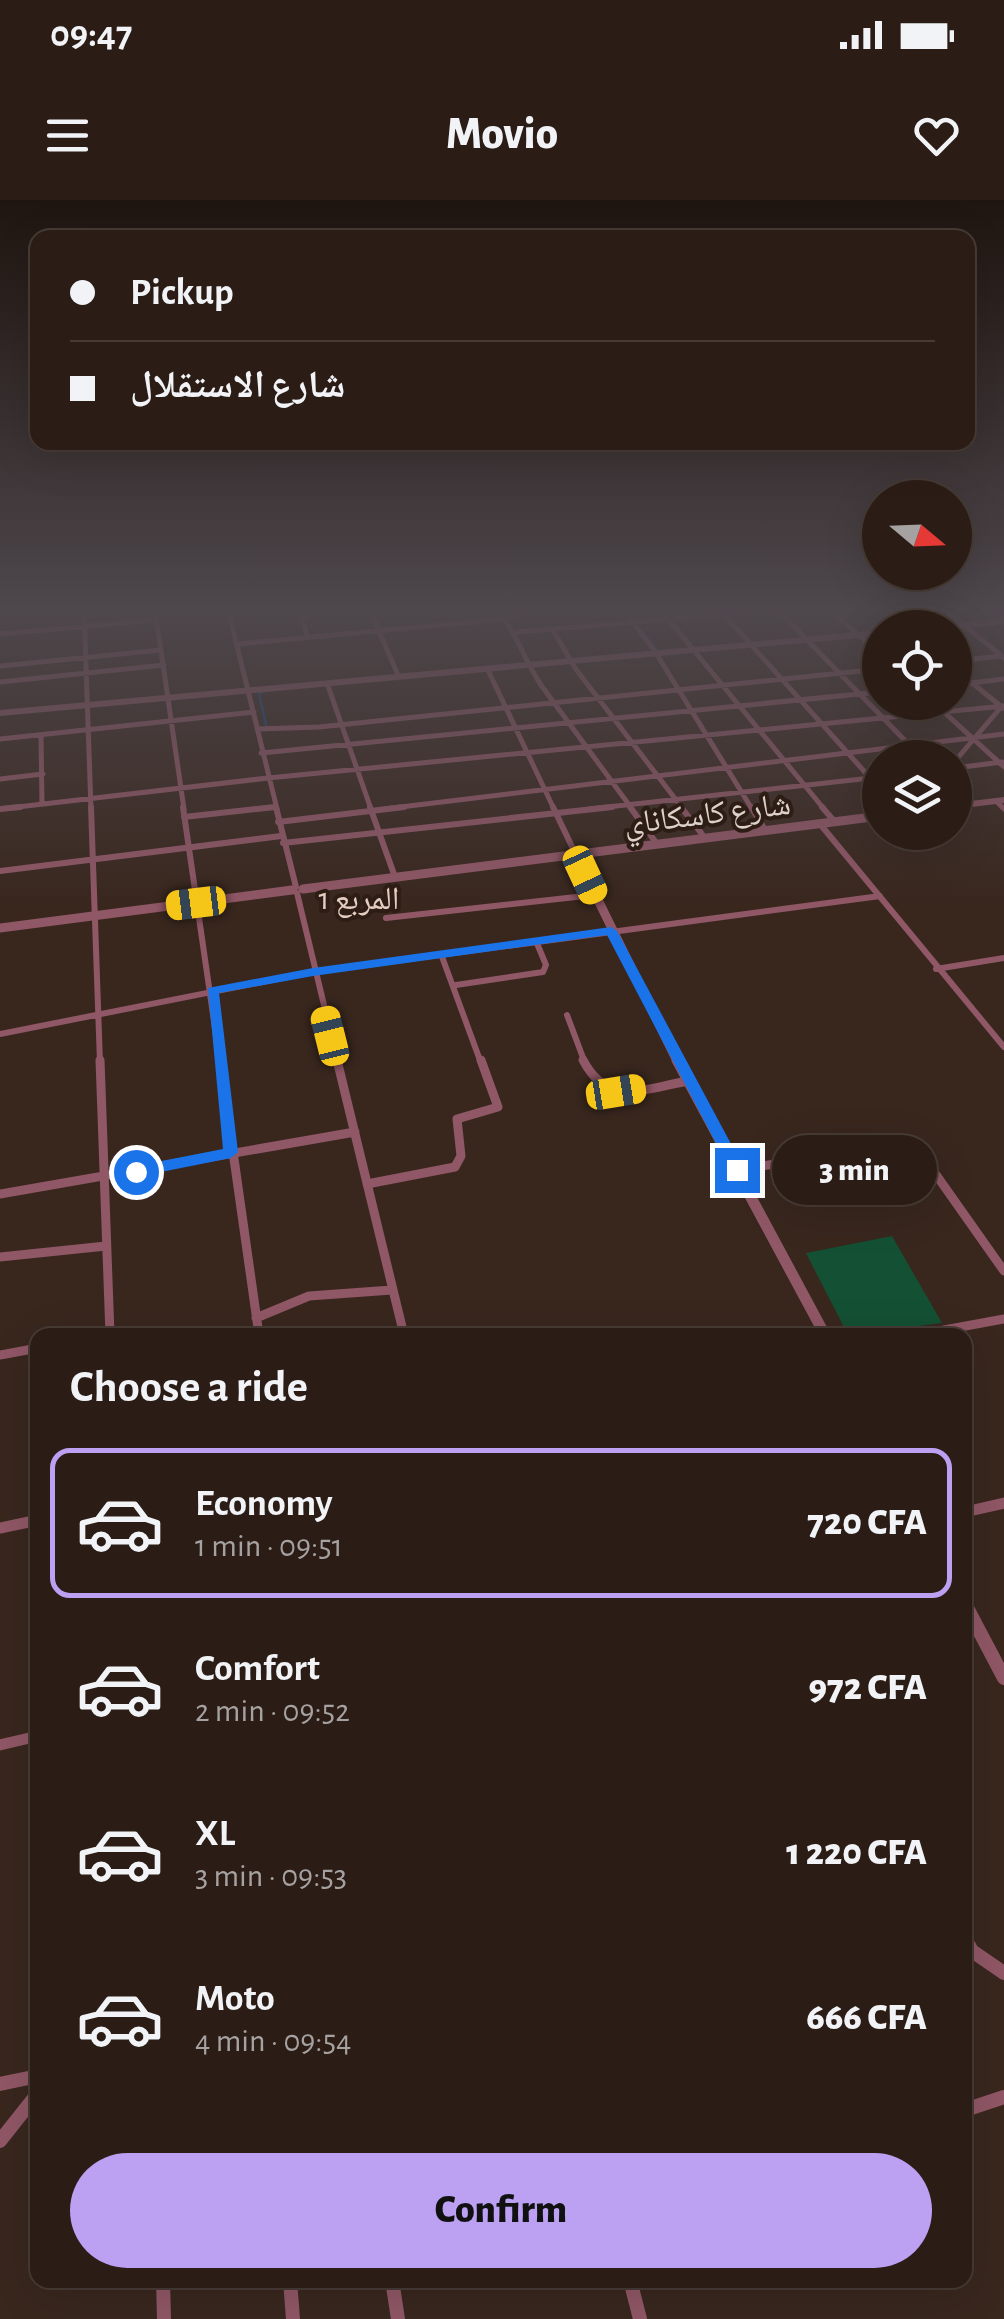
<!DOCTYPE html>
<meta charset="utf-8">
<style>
body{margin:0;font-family:"Alegreya Sans","Noto Naskh Arabic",sans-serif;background:#33261f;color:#f1f3f6;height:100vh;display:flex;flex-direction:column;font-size:38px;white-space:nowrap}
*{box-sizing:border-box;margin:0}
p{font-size:32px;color:#a6a2a1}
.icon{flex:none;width:55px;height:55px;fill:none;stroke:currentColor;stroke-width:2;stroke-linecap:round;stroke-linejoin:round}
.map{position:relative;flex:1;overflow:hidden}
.panel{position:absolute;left:30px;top:1128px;width:942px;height:960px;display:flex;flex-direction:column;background:#2b1d16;border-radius:20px;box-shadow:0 10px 40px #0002,0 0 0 2px #473b35}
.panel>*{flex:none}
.banner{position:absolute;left:30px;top:30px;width:945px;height:220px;border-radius:20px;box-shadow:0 10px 40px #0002,0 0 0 2px #473b35;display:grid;align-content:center;height:220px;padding:0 40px;background:#2b1d16}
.needle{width:65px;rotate:109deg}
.buttons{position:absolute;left:862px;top:280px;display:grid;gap:20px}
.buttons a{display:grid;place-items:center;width:110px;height:110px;border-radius:50%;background:#2b1d16;box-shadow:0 10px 40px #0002,0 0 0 2px #473b35;font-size:50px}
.end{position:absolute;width:45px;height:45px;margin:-22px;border:12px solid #1a73e8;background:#fff;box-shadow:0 0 0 5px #fff}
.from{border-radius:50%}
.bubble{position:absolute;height:70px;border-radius:35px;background:#2b1d16;box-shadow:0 10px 40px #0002,0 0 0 2px #473b35;font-size:32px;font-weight:800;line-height:70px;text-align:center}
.car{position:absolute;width:30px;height:60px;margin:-30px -15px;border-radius:12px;box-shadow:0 0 8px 2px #0007;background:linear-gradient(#f5c518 24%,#345 0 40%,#f5c518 0 76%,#345 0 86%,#f5c518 0)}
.banner b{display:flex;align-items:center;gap:35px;height:95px;font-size:38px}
.banner b+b{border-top:2px solid #473b35}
.banner i{width:25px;height:25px;background:#f1f3f6}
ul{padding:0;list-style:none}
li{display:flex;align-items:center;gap:30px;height:150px;margin:0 20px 15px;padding:0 20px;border:5px solid transparent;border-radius:20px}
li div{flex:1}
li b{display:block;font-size:38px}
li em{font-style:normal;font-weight:800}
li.current{border-color:#bca0f2}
li>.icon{width:90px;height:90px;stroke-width:1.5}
h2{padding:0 40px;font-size:45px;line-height:120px}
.cta{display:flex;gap:20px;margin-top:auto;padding:20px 40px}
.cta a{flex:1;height:115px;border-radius:60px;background:#bca0f2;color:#111;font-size:40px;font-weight:800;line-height:115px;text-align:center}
.status{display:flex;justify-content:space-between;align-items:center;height:70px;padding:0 50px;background:#2b1d16;direction:ltr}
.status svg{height:28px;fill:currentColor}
header{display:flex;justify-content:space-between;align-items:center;height:130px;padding:0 40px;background:#2b1d16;font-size:45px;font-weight:800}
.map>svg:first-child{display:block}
.green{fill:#145033}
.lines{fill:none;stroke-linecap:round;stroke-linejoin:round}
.stream{stroke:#14477f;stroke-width:2.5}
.minor-far4{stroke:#905766;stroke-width:5}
.minor-far3{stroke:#905766;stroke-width:6}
.minor-far2{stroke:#905766;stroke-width:9}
.minor-far1{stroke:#905766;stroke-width:11}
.minor{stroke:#905766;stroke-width:14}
.tertiary-far3{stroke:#905766;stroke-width:6}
.tertiary-far2{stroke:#905766;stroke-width:9}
.tertiary-far1{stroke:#905766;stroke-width:11}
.tertiary{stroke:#905766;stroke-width:14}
.route{fill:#1a73e8}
.labels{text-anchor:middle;stroke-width:8;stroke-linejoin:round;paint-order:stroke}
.far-street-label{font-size:32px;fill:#ddd1cb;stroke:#2e1d14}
.far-neighbourhood-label{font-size:32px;fill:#e5cdc1;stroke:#2e1d14}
</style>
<div class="status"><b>09:47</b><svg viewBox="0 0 49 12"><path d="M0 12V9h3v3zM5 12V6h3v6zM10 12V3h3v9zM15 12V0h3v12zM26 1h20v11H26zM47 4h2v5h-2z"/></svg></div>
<header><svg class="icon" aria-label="menu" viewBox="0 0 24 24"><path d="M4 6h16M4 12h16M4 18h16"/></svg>Movio<svg class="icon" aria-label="heart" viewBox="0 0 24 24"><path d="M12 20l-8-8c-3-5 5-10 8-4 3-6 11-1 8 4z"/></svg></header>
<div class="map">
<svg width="1004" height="2119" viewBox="0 0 1004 2119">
<rect width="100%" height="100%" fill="#39271e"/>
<!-- green -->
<path class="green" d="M 892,1036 L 942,1123 L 848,1135 L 806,1053 Z"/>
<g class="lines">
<!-- stream -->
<path class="stream" d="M 642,431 L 657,449
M 263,492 L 259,494 L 266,525"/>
<!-- minor-far4 -->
<path class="minor-far4" d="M 84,409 L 91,609
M 155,409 L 184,609
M 228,409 L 277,609
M 497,409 C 517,433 524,460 541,485 L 632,609
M 623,409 L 656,453 L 752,609
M 660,409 L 824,609
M 719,409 L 880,589
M 777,409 L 922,558
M 829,409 L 880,454
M 889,409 L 909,428
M 945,409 L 1004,458
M 996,409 L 1004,415
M 364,410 L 372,415 L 398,475
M 347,411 L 375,409
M 553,430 L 575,468 L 683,609
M 516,432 L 792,409
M 0,434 L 156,420
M 307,436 L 302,417 L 308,415
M 238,444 L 503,419 L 538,409
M 955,461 L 1001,456
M 0,466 L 161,450
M 487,468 L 554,609
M 955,469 L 1003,508
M 0,482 L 164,465
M 327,483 L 371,609
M 955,485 L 1004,479
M 933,502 L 1004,567
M 257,529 L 319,527 L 880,469
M 41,535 L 42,604
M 0,539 L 254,512
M 261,553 L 880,492
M 955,561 L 1002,506
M 955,568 L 1002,562
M 0,579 L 43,574
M 955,591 L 969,604
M 996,601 L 1004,609
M 0,609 L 268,578 L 1004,506
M 255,609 L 275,607
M 384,609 L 1004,534
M 589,609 L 880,577"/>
<!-- minor-far3 -->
<path class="minor-far3" d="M 91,607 L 100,863
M 183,607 L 220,863
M 276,607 L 296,687
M 370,607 L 395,677
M 553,607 L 576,655
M 630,607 L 657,644
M 681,607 L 705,638
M 751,607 L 765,630
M 822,607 L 835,622
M 0,609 L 20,607
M 184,617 L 275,607
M 278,622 L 404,607
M 820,624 L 1004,847
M 283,643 L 612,607
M 0,671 L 281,636
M 297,693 L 338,863
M 386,718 L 594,695
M 441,754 L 481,863
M 936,769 L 1004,758
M 456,785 L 543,772 L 546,765 L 536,741
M 567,815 L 585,863
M 0,834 L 313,772 L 880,696"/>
<!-- minor-far2 -->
<path class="minor-far2" d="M 100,860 L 110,1135
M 220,860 L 259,1135
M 337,860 L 404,1135
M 583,860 C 608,908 645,888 689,881
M 737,970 L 913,942 L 1004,1071
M 367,984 L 455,967 L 461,956 L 457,919 L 498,907 L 481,860
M 0,994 L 355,932
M 0,1057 L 106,1046
M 256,1118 L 309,1096 L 392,1090
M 917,1135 L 1004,1119
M 0,1155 L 38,1148"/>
<!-- minor-far1 -->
<path class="minor-far1" d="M 965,1312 L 1004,1303
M 0,1328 L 38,1320
M 0,1545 L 38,1536"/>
<!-- minor -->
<path class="minor" d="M 965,1739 L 972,1751 L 1004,1773
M 0,1884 L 38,1876
M 965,1910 L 1004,1897
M 0,1941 L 38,1893
M 163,2080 L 164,2119
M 290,2080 L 293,2119
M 392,2080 L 398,2119
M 630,2080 L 640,2119"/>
<!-- tertiary-far3 -->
<path class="tertiary-far3" d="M 939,428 L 1004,421
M 0,513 L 880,433
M 955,606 L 1004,600"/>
<!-- tertiary-far2 -->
<path class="tertiary-far2" d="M 576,655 L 678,863
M 303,689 L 880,616
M 0,728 L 292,690"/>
<!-- tertiary-far1 -->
<path class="tertiary-far1" d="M 677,860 L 825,1135"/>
<!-- tertiary -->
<path class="tertiary" d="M 965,1404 L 1004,1478"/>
</g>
<!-- sky -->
<linearGradient id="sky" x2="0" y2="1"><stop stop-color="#1f1510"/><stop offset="0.58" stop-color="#4e474c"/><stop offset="1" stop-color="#4e474c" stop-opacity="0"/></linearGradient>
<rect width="1004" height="706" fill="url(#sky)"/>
<!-- route -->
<path class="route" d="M 611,727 L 617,731 L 745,970 L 743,974 L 730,970 L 607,735 L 313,776 L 219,793 L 238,952 L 231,958 L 136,977 L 129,972 L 136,966 L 223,949 L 208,788 L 313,768 Z"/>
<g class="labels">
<!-- far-street labels -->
<g class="far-street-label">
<text transform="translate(707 613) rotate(-7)" y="11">شارع كاسكاناي</text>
</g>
<!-- far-neighbourhood labels -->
<g class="far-neighbourhood-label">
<text x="359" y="709">المربع 1</text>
</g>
</g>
</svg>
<div class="buttons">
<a><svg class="needle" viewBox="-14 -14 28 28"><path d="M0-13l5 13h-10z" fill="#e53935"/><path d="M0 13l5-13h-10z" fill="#a6a2a1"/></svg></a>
<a><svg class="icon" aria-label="locate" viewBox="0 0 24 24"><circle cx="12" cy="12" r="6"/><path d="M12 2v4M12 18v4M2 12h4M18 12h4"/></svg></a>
<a><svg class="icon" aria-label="layers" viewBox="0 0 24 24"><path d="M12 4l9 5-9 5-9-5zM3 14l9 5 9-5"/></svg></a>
</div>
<i class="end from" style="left:136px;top:972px"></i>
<i class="end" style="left:737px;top:970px"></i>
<div class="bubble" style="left:772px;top:935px;width:165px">3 min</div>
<i class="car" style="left:585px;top:675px;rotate:155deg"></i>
<i class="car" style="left:196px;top:703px;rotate:263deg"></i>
<i class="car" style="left:330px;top:836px;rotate:346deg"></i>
<i class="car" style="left:616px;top:892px;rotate:81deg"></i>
<div class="banner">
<b><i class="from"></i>Pickup</b>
<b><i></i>شارع الاستقلال</b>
</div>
<section class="panel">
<h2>Choose a ride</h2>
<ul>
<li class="current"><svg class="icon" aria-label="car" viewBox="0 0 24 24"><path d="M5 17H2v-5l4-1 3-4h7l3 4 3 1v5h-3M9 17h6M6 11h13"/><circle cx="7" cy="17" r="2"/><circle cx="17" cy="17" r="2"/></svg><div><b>Economy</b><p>1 min · 09:51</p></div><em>720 CFA</em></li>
<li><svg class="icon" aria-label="car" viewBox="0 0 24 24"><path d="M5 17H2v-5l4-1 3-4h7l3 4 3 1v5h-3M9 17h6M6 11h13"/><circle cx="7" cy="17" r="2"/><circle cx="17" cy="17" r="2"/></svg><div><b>Comfort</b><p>2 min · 09:52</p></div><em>972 CFA</em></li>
<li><svg class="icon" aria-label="car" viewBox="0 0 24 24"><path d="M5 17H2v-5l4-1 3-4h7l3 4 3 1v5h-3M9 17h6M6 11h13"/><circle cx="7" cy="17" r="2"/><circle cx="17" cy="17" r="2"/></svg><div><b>XL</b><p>3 min · 09:53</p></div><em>1 220 CFA</em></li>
<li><svg class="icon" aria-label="car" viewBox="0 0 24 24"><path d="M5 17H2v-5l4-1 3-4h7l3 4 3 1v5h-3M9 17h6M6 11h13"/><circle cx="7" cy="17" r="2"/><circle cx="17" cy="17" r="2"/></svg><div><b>Moto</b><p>4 min · 09:54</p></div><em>666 CFA</em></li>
</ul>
<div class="cta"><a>Confirm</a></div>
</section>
</div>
